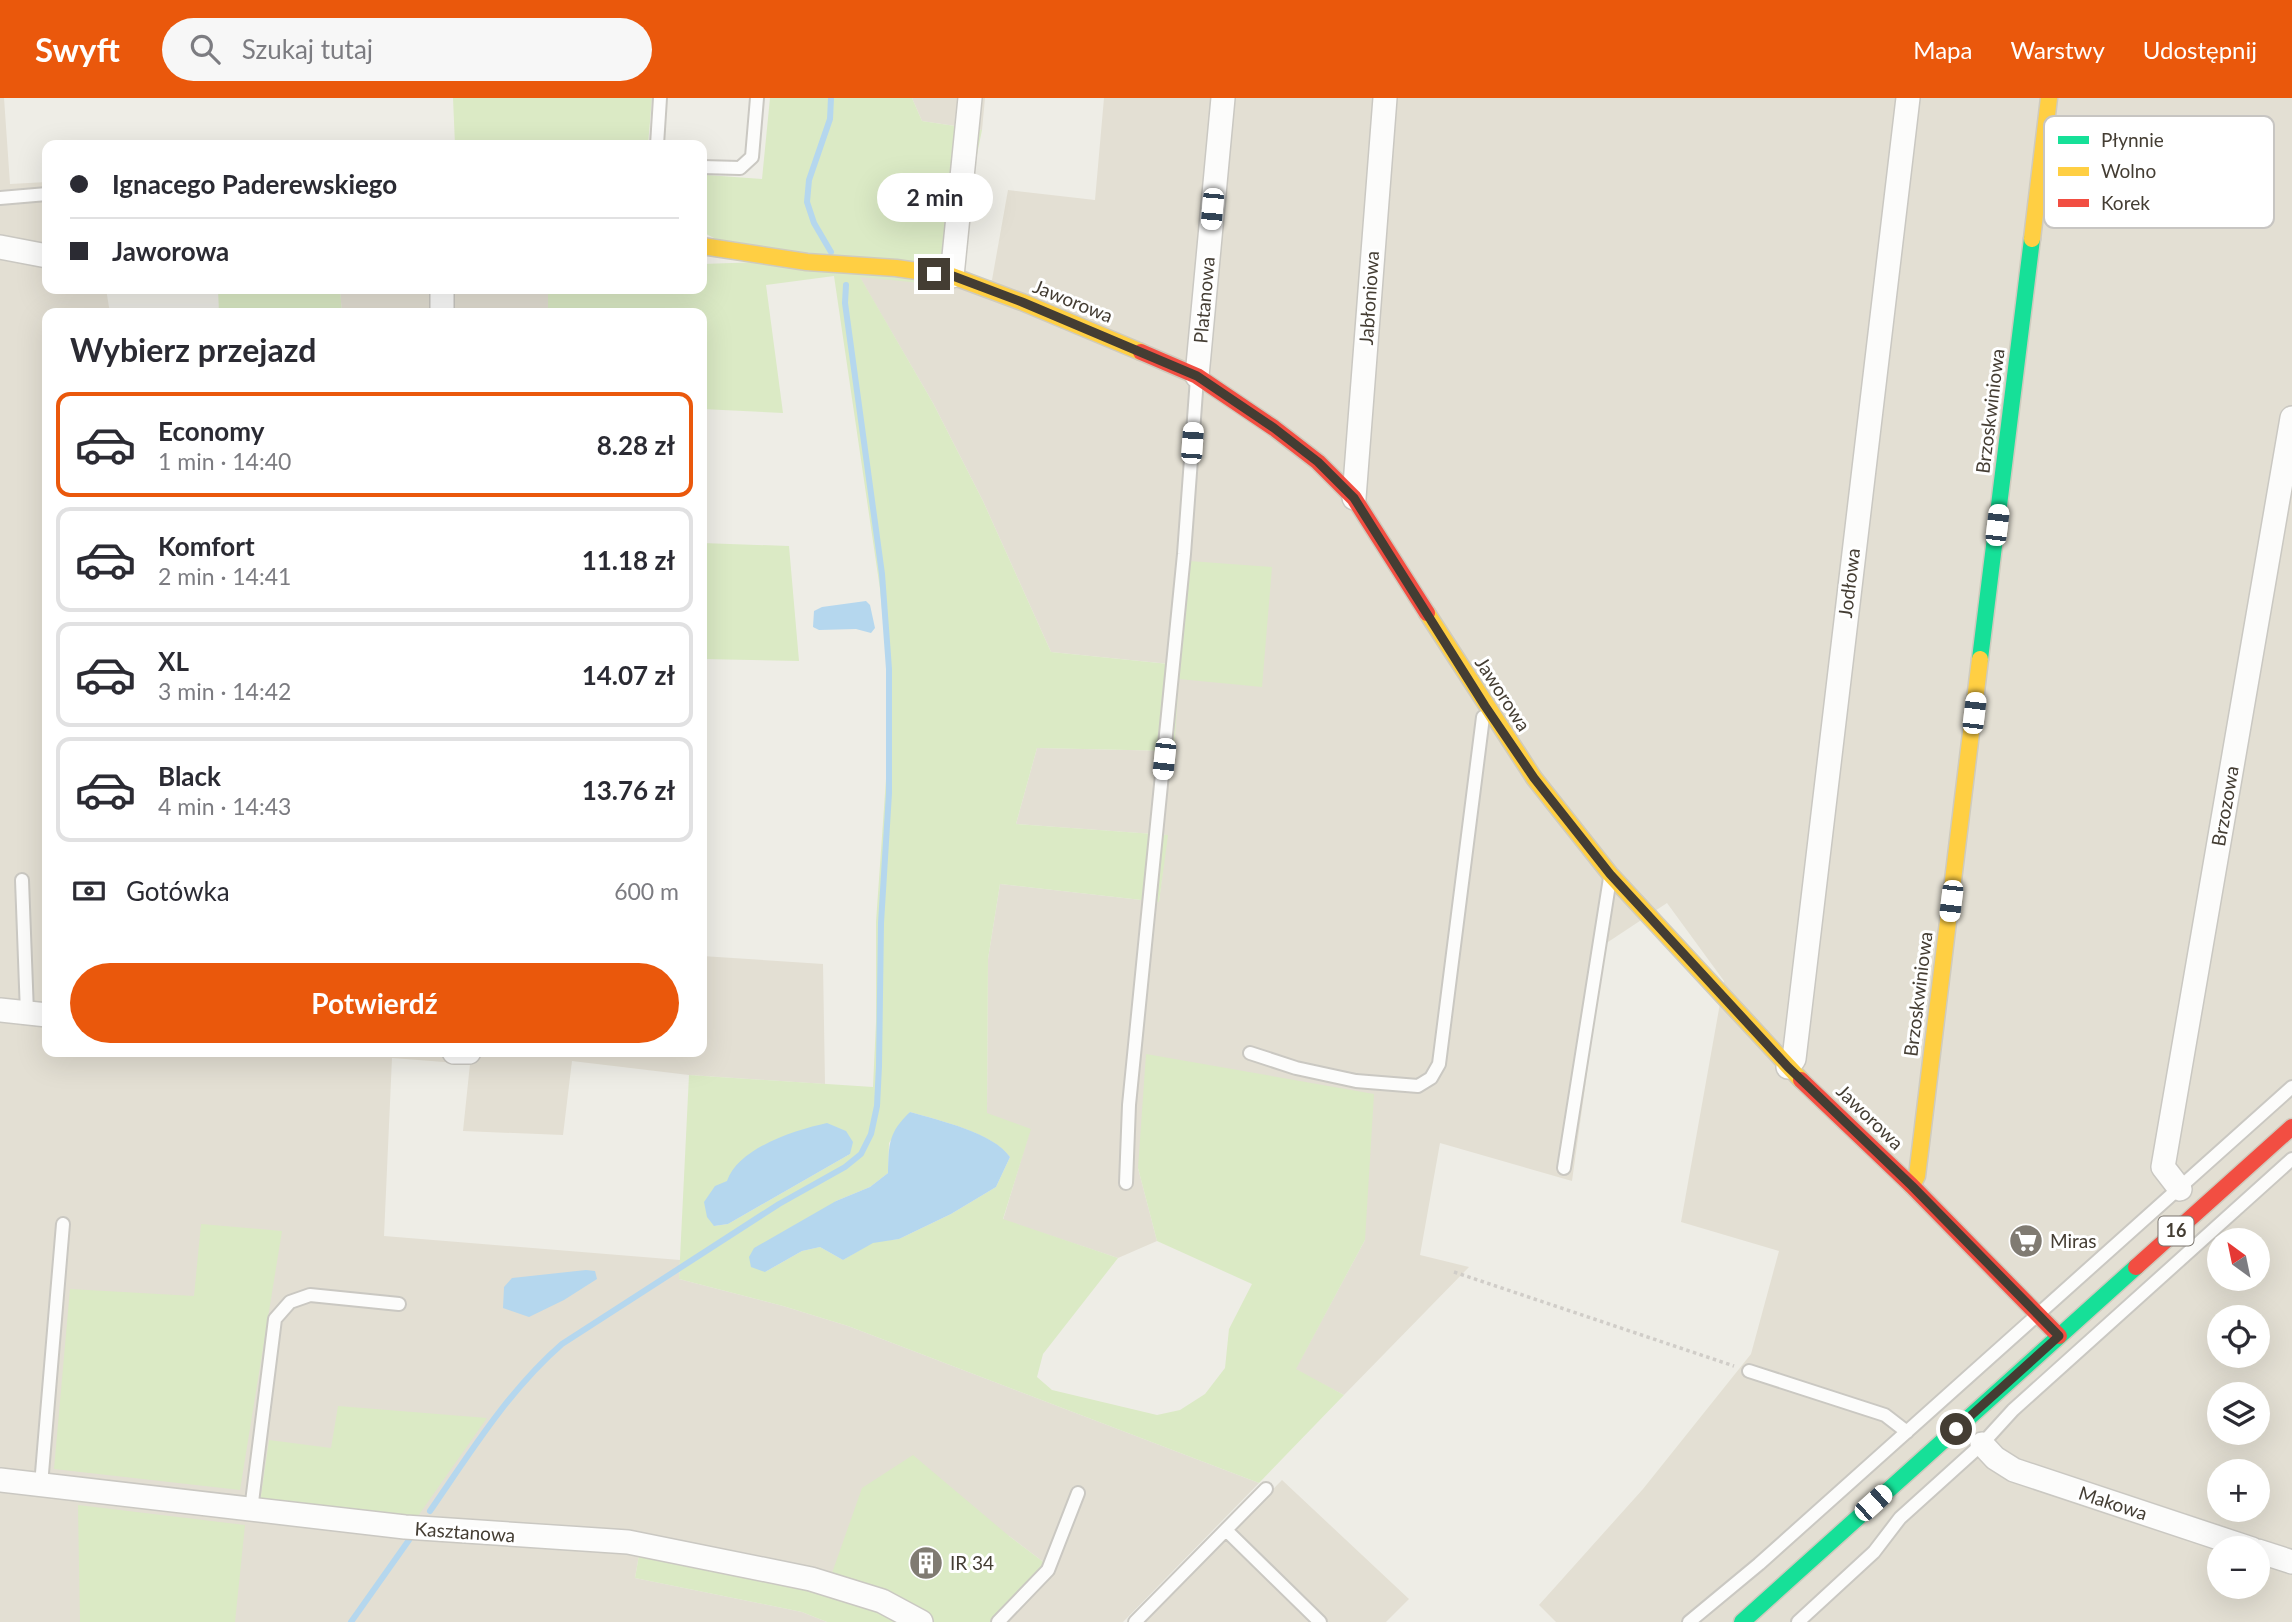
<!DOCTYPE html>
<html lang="pl">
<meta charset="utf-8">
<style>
body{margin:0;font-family:Lato,sans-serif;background:#f7f7f7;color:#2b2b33;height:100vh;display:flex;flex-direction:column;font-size:26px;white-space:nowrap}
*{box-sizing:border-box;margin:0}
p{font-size:23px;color:#7c7c81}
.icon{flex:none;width:38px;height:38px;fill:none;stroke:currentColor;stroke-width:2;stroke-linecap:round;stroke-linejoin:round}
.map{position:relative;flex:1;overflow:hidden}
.sheet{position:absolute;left:42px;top:210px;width:665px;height:749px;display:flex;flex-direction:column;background:#fff;border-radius:14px;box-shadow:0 7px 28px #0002}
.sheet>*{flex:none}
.hud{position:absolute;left:42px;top:42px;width:665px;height:154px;border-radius:14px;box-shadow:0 7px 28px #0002;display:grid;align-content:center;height:154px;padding:0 28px;background:#fff}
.needle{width:46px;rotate:327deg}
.controls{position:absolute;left:2207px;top:1130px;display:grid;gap:14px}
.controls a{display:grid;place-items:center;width:63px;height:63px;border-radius:50%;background:#fff;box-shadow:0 7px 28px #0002;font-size:35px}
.end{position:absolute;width:32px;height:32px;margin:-16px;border:9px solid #443d33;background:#fff;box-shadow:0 0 0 4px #fff}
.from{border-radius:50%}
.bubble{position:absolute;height:49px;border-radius:24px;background:#fff;box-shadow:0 7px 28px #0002;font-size:23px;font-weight:700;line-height:49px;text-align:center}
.car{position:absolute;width:21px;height:42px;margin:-21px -10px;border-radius:9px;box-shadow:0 0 5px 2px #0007;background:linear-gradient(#fff 24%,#345 0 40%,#fff 0 76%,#345 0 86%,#fff 0)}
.hud b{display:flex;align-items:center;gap:24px;height:66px;font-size:26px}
.hud b+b{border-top:2px solid #e1e1e2}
.hud i{width:18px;height:18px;background:#2b2b33}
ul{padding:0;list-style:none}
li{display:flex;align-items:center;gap:21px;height:105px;margin:0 14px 10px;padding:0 14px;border:4px solid #e1e1e2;border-radius:14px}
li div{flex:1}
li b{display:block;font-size:26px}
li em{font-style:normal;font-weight:700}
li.current{border-color:#ea580c}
li>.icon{width:63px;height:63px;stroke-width:1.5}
h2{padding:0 28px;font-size:32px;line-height:84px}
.pay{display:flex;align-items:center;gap:18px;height:77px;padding:0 28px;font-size:26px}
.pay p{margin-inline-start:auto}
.cta{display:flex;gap:14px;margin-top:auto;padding:14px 28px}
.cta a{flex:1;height:80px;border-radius:42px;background:#ea580c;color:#fff;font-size:28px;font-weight:700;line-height:80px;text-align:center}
header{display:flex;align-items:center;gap:42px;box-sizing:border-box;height:98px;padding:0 35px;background:#ea580c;color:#fff}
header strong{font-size:33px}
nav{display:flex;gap:38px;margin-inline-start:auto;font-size:24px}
.search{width:490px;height:63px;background:#f7f7f7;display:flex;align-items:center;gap:18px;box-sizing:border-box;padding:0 24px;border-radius:38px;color:#7c7c81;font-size:26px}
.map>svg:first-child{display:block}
.residential{fill:#e3dfd3;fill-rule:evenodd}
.green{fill:#dbeac5;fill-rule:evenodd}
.water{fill:#b5d7ee}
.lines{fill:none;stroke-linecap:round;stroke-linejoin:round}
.stream{stroke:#b5d7ee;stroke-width:6}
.lane-casing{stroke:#cac8c2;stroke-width:16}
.street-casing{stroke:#cac8c2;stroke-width:26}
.fast-casing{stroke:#cfcbbe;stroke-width:19}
.slow-casing{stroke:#cfcbbe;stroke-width:19}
.jam-casing{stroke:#cfcbbe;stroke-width:19}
.path{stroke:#d0cdc8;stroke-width:3.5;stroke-dasharray:3.5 3.5;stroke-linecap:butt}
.lane{stroke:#fcfcfb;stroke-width:12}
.street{stroke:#fcfcfb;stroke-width:23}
.fast{stroke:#16e098;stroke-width:16}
.slow{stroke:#ffcf43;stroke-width:16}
.jam{stroke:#f24e42;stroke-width:16}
.route{stroke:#443d33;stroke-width:9}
.labels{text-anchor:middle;stroke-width:6;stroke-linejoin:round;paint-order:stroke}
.shield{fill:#fff;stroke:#7c7770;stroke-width:2}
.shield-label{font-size:18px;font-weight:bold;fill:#443d33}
.street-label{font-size:19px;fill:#443d33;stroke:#fff}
.poi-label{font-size:19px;fill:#443d33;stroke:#fff;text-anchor:start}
.key{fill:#fff;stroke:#c7c5c2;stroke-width:2}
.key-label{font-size:19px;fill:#443d33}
</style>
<header>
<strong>Swyft</strong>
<div class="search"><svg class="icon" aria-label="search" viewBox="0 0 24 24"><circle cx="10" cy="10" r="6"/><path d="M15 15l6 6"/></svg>Szukaj tutaj</div>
<nav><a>Mapa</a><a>Warstwy</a><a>Udostępnij</a></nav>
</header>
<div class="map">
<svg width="2292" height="1524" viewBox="0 0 2292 1524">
<rect width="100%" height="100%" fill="#eeede6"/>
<!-- residential -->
<path class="residential" d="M 0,0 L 4,0 L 10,86 L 47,84 L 47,191 L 106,191 L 110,215 L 47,215 L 47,954 L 702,954 L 702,858 L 823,866 L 825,986 L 689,977 L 572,963 L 563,1037 L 463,1033 L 470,966 L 392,960 L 384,1138 L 680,1162 L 679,1181 L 783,1208 L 848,1228 L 1259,1385 L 1123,1524 L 991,1524 L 1046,1466 L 1009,1438 L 826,1492 L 639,1457 L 635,1480 L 802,1514 L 827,1524 L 0,1524 Z
M 912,0 L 985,0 L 982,32 L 922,23 Z
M 1104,0 L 2292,0 L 2292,1524 L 1556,1524 L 1539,1507 L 1643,1391 L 1751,1256 L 1779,1153 L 1681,1124 L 1724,883 L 1667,805 L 1605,846 L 1572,1083 L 1440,1045 L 1420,1157 L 1469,1169 L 1344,1297 L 1295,1272 L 1365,1142 L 1138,1070 L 1157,1143 L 1118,1160 L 1003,1122 L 1030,1032 L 987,1016 L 988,861 L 1000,786 L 1159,804 L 1167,737 L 1016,726 L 1037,650 L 1173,653 L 1189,463 L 1180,567 L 1051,554 L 983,403 L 933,305 L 859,178 L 992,182 L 1008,92 L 1095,102 ZM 2219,1143 L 2258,1143 L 2258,1181 L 2219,1181 ZM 2219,1220 L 2258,1220 L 2258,1258 L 2219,1258 ZM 2219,1297 L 2258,1297 L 2258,1335 L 2219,1335 ZM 2219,1374 L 2258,1374 L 2258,1412 L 2219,1412 ZM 2219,1451 L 2258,1451 L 2258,1489 L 2219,1489 Z
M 340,191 L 548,191 L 548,215 L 342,215 Z
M 1282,1382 L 1409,1501 L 1386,1524 L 1143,1524 Z"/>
<!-- green -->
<path class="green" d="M 453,0 L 652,0 L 648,47 L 455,47 Z
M 770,0 L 912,0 L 922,23 L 982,32 L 962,129 L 942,187 L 860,179 L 933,305 L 983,403 L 1051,554 L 1179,567 L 1189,463 L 1272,469 L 1262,589 L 1179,581 L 1174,653 L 1037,650 L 1016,726 L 1168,737 L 1159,804 L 1000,786 L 988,861 L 987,1015 L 1031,1031 L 1003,1121 L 1118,1160 L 1043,1256 L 1037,1279 L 1052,1292 L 1157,1317 L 1180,1312 L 1205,1296 L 1225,1270 L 1229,1231 L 1252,1186 L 1157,1143 L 1138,1070 L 1146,956 L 1374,996 L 1365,1142 L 1296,1271 L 1344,1297 L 1259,1385 L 848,1228 L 783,1208 L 679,1181 L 689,977 L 873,989 L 876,924 L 876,824 L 886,681 L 886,553 L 880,491 L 834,178 L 766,187 L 783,315 L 702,311 L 702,215 L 548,215 L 548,191 L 702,191 L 702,166 L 762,164 L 702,134 L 702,90 L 706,89 L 707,77 L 762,81 ZM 910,1014 C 938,1022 993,1035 1010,1059 L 996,1089 L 951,1116 L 899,1141 L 873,1144 L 843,1162 L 820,1149 L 802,1153 L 765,1174 L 836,1103 L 870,1089 L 888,1075 L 889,1045 ZM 850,1056 L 728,1126 L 714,1128 L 727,1083 Z
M 218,191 L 340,191 L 342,215 L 219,215 Z
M 702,445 L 789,448 L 799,563 L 702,561 Z
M 201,1126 L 282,1133 L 240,1392 L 54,1371 L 70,1191 L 194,1198 Z
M 338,1308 L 487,1320 L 418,1418 L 260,1404 L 269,1342 L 331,1350 Z
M 913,1357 L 1009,1438 L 1046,1466 L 991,1524 L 827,1524 L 802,1514 L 635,1480 L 639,1457 L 826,1492 L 862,1390 Z
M 78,1407 L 245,1427 L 235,1524 L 80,1524 Z"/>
<!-- water -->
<path class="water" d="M 866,503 L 870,507 L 875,530 L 871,535 L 856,531 L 819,532 L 813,529 L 814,513 L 822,509 Z
M 910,1014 C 938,1022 994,1035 1010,1059 L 996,1089 L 951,1116 L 899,1141 L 873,1145 L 843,1162 L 820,1149 L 802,1153 L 765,1174 L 751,1169 L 749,1159 L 754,1150 L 836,1103 L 870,1089 L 888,1075 C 889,1046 888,1035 910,1014 Z
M 827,1025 L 846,1033 L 853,1044 L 850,1056 L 728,1126 L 714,1128 L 707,1119 L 704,1104 L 715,1088 L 727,1083 C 738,1050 795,1032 827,1025 Z
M 586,1172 L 595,1173 L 597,1181 L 564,1202 L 529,1219 L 503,1210 L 504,1189 L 512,1180 Z"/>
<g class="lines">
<!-- stream -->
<path class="stream" d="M 831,154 L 814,125 L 807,104 L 809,82 L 830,21 L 831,0
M 430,1413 C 470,1355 508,1293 562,1246 L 779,1106 L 845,1069 L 861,1056 L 871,1036 L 877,1008 L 879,968 L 881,825 L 889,695 L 889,571 L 882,476 L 845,205 L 846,187
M 351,1524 L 409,1442"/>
<!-- lane casing -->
<g class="lane-casing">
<path id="lane" d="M 657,47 L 660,0
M 702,69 L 740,70 L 752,59 L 757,0
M 0,100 L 47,96
M 22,782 L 27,915
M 1250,955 L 1296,970 L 1356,983 L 1418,988 L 1431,980 L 1439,966 L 1483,619
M 1564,1070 L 1610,780
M 1126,1085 L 1129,1007 L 1184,456 L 1197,280
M 1749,1273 L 1885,1317 L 1907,1334
M 41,1387 L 63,1126
M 251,1412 L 275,1221 L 290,1204 L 310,1197 L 399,1206
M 1226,1432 L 1320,1524
M 998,1524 L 1048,1472 L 1078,1395
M 1135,1524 L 1266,1391
M 1689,1524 L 1759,1466 L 2292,989
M 1798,1524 L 1874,1454 L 1900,1420 L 1982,1346 L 2013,1312 L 2292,1061"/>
</g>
<!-- street casing -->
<g class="street-casing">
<path id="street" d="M 0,149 L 47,158
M 952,178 L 970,0
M 442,191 L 442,215
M 1197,278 L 1223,0
M 1354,400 L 1385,0
M 0,912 L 47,917
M 454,954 L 469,954
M 1788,969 L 1794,961 L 1908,0
M 2180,1091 L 2163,1069 L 2292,320
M 1982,1346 L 1995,1360 L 2014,1372 L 2252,1451
M 0,1382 L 405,1429 L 628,1444 L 811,1481 L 882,1503 L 921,1524
M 2258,1453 L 2292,1464"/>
</g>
<!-- fast casing -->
<g class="fast-casing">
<path id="fast" d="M 1980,561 L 2032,141
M 1742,1524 L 2136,1169"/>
</g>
<!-- slow casing -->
<g class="slow-casing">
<path id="slow" d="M 2032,141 L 2049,0
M 702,148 L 807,164 L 896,170 L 952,178 L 1022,204 L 1141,254
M 1427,515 L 1534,680 L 1610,776 L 1801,982
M 1912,1088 L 1917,1078 L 1980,561"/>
</g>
<!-- jam casing -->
<g class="jam-casing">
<path id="jam" d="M 1141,254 L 1197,278 L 1274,330 L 1318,364 L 1354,400 L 1427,515
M 1801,982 L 1912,1088 L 2059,1238
M 2136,1169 L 2292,1029"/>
</g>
<!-- path -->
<path class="path" d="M 1454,1174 L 1734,1268"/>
<!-- lane -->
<use href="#lane" class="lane"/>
<!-- street -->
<use href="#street" class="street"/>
<!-- fast -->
<use href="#fast" class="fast"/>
<!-- slow -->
<use href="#slow" class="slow"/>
<!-- jam -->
<use href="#jam" class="jam"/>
</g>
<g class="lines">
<!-- route -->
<path class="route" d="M 934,176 L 953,178 L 1022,204 L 1197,278 L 1274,330 L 1318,364 L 1354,400 L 1485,608 L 1534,680 L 1610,776 L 1788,969 L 1912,1088 L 2059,1238 L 1956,1331"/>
</g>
<!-- icons -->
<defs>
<g id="supermarket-disc" transform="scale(1.75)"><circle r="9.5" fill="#807b72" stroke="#fff"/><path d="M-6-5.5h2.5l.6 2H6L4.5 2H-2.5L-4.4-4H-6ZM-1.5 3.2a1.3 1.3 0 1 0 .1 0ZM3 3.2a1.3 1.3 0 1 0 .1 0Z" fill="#fff"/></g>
<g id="building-disc" transform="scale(1.75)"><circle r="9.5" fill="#807b72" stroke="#fff"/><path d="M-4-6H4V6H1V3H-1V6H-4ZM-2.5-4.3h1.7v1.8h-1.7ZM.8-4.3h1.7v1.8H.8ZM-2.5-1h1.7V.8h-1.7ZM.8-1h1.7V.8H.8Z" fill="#fff"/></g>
</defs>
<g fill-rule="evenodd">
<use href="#supermarket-disc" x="2026" y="1143"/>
<use href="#building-disc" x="926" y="1465"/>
</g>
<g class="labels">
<!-- shield labels -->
<rect class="shield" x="2158.5" y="1118.5" width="35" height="29" rx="5"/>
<g class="shield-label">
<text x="2176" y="1139">16</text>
</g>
<!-- street labels -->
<g class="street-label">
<text transform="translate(1369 200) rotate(-86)" y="7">Jabłoniowa</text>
<text transform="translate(1204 202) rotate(-85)" y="7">Platanowa</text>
<text transform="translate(1073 203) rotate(22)" y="7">Jaworowa</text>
<text transform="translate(1990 313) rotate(-83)" y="7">Brzoskwiniowa</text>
<text transform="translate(1849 485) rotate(-83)" y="7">Jodłowa</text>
<text transform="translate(1503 596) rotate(57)" y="7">Jaworowa</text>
<text transform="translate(2225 708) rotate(-80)" y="7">Brzozowa</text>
<text transform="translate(1918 896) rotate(-83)" y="7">Brzoskwiniowa</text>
<text transform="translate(1870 1019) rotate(44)" y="7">Jaworowa</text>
<text transform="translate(2113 1405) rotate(18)" y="7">Makowa</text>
<text transform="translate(465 1434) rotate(4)" y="7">Kasztanowa</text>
</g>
<!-- poi labels -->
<g class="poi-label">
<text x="2050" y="1150">Miras</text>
<text x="950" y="1472">IR 34</text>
</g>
</g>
<!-- legend -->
<rect x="2044" y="18" width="230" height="112" rx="10" class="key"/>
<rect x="2058" y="38" width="31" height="8" fill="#16e098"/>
<rect x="2058" y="69" width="31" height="9" fill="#ffcf43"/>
<rect x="2058" y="101" width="31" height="8" fill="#f24e42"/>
<g class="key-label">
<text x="2101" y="49">Płynnie</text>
<text x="2101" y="80">Wolno</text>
<text x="2101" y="112">Korek</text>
</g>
</svg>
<div class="controls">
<a><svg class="needle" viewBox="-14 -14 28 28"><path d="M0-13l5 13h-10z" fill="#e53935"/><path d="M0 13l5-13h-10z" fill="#7c7c81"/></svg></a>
<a><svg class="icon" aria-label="locate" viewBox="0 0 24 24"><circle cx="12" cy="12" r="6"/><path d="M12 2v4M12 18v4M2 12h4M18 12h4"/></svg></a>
<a><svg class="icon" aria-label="layers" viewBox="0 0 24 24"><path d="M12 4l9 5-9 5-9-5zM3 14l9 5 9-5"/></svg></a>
<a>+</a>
<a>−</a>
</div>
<i class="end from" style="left:1956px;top:1331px"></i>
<i class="end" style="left:934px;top:176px"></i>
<div class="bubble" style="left:877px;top:75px;width:116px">2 min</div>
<i class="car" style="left:1212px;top:111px;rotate:185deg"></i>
<i class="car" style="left:1192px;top:345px;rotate:4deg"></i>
<i class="car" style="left:1997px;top:427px;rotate:7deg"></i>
<i class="car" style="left:1974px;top:615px;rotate:7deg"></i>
<i class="car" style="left:1164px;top:661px;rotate:186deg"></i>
<i class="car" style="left:1951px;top:803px;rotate:187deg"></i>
<i class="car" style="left:1873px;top:1405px;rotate:48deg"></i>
<div class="hud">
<b><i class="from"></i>Ignacego Paderewskiego</b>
<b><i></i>Jaworowa</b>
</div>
<section class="sheet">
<h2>Wybierz przejazd</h2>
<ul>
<li class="current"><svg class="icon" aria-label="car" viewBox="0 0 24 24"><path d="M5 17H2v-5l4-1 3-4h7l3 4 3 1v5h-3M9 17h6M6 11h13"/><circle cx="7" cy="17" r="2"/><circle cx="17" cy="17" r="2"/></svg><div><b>Economy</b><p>1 min · 14:40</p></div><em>8.28 zł</em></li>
<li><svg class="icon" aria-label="car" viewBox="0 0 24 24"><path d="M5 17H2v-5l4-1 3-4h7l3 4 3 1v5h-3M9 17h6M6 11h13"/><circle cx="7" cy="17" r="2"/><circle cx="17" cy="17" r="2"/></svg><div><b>Komfort</b><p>2 min · 14:41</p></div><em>11.18 zł</em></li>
<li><svg class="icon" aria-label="car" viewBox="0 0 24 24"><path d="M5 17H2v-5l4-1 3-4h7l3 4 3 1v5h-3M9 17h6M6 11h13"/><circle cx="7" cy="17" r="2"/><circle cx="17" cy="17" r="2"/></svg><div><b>XL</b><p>3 min · 14:42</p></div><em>14.07 zł</em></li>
<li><svg class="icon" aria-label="car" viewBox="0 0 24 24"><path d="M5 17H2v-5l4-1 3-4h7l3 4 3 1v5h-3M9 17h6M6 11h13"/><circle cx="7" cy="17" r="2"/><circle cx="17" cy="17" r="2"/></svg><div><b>Black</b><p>4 min · 14:43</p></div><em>13.76 zł</em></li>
</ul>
<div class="pay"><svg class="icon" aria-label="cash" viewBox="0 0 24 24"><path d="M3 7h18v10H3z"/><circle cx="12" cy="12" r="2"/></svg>Gotówka<p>600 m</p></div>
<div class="cta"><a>Potwierdź</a></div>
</section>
</div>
